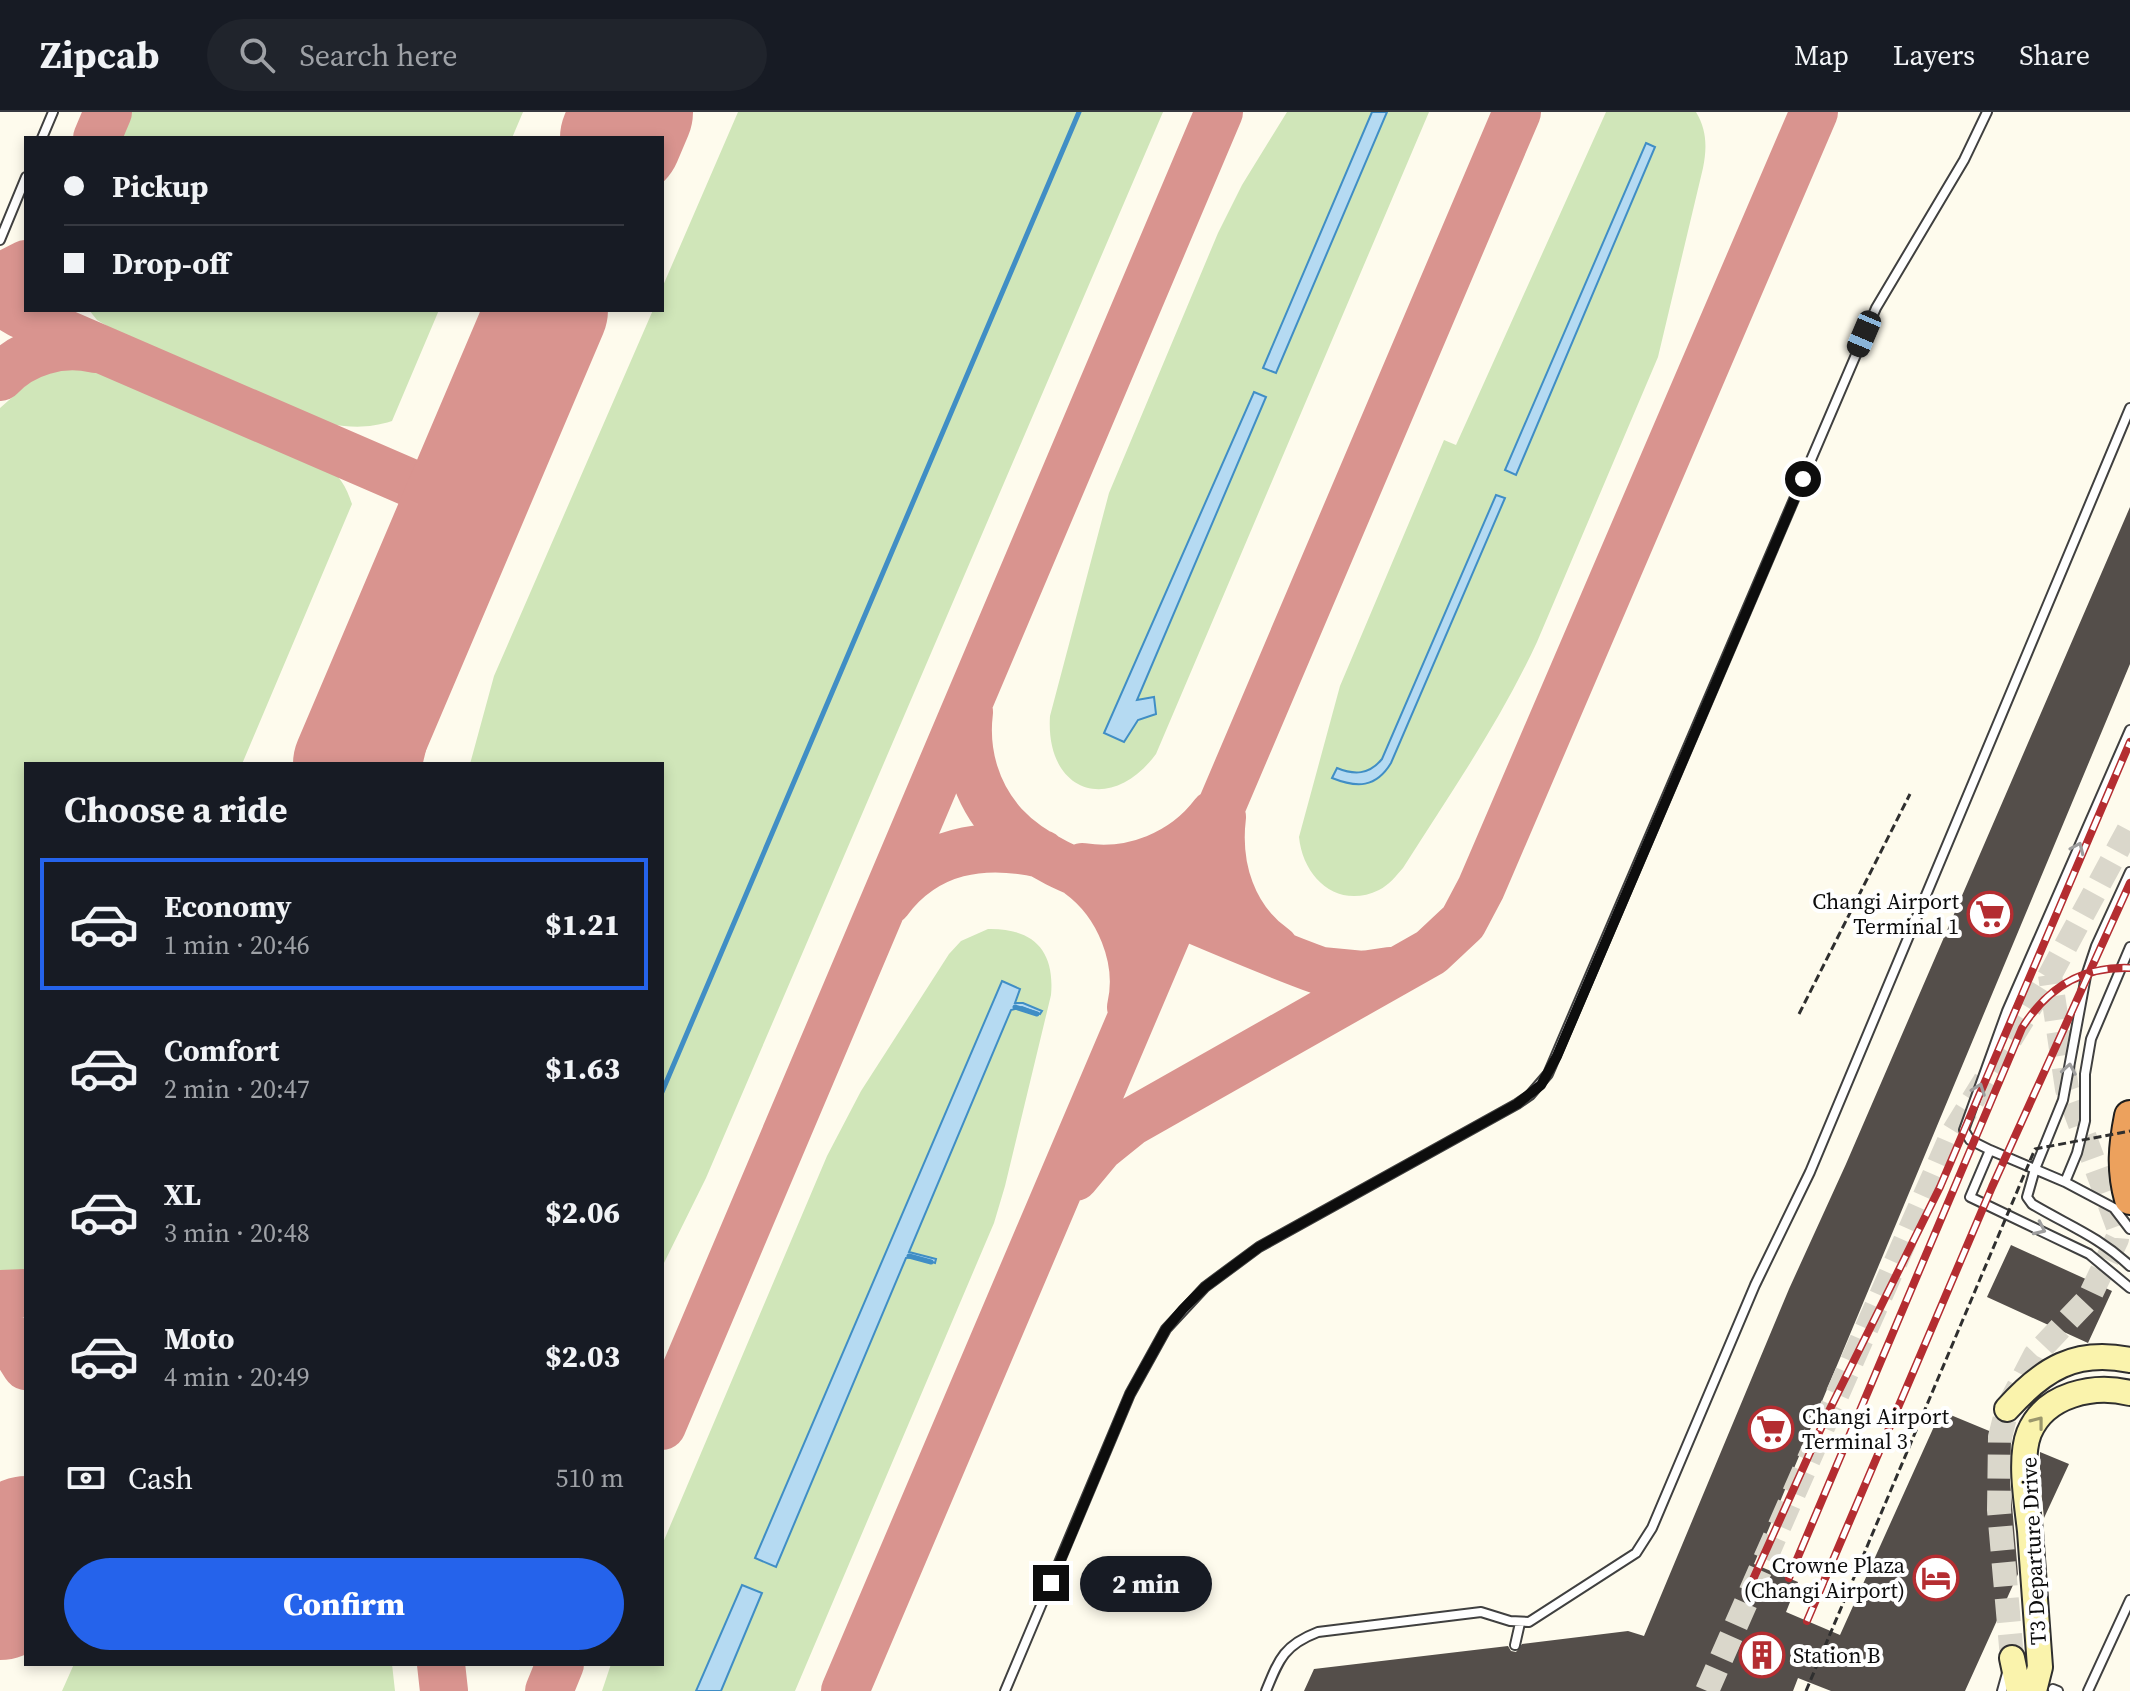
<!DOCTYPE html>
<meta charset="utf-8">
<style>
body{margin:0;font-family:"Source Serif 4",serif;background:#20242c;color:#f1f3f6;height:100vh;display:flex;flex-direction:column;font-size:30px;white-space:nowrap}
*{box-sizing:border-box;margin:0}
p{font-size:26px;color:#9ea1a6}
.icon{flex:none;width:44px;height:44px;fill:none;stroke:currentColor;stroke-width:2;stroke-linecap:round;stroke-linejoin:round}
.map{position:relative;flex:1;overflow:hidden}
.panel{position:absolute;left:24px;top:650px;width:640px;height:904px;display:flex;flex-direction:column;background:#171b24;border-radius:0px;box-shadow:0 4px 12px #0003}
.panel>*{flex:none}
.top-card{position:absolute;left:24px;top:24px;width:640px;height:176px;border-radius:0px;box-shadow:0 4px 12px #0003;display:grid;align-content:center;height:176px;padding:0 40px;background:#171b24}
.end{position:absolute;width:36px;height:36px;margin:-18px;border:10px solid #0d0d0d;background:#fff;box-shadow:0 0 0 4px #fff}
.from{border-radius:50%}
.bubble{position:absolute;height:56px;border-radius:28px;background:#171b24;box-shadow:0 4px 12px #0003;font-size:26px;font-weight:800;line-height:56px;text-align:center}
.car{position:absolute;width:24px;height:48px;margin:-24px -12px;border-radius:10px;box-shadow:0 0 6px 2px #0007;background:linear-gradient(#222 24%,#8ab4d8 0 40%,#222 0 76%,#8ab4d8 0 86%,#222 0)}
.top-card b{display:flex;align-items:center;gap:28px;height:76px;font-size:30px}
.top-card b+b{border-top:2px solid #363941}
.top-card i{width:20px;height:20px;background:#f1f3f6}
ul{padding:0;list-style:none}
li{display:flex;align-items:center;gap:24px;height:132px;margin:0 16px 12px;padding:0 24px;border:4px solid transparent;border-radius:0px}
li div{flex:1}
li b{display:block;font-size:30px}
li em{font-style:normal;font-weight:800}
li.selected{border-color:#2563eb}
li>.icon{width:72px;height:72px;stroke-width:1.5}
h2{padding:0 40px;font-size:36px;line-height:96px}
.pay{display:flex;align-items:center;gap:20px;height:88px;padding:0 40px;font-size:30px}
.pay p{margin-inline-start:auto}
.button{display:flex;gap:16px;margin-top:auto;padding:16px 40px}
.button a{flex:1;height:92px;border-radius:48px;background:#2563eb;color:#fff;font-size:32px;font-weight:800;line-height:92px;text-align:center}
header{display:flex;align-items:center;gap:48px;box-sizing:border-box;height:112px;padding:0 40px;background:#171b24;border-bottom:2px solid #363941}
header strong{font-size:38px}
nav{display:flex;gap:44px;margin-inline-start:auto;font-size:28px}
.search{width:560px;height:72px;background:#20242c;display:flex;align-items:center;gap:20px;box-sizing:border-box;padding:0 28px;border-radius:44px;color:#9ea1a6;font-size:30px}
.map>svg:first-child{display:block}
.green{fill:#d0e6b9;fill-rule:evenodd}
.water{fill:#b5daf2;stroke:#408ec5;stroke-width:2}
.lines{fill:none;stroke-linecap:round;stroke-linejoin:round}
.stream{stroke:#408ec5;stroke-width:5}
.taxiway{stroke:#d9948f;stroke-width:48}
.runway{stroke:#d9948f;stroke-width:122}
.building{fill:#544e4a}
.secondary-tunnel{stroke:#dad7cb;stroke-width:24;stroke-dasharray:24 12;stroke-linecap:butt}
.lane-casing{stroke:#404040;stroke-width:12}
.secondary-casing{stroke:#2f2f2f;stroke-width:28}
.highway-casing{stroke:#1e1e1e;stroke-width:34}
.path{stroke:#2f2f2f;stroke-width:3;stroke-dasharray:8 4;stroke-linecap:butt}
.lane{stroke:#fff;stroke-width:8}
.secondary{stroke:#faf3ac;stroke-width:24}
.highway{stroke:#eca15d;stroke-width:30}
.rail-casing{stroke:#b42d31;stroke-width:8}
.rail{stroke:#fff;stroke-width:5;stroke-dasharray:15;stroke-linecap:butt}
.path-bridge{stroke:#2f2f2f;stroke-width:3;stroke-dasharray:8 4;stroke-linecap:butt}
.oneway{stroke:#9e9e9e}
.oneway2{stroke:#9b976c}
.route{stroke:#0d0d0d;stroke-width:10}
.labels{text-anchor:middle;stroke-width:8;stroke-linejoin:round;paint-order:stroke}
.poi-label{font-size:22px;fill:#0d0d0d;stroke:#fff;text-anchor:end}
.street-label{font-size:22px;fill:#0d0d0d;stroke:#fff}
</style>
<header>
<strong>Zipcab</strong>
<div class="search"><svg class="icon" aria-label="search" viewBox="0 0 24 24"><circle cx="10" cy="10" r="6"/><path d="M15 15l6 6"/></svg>Search here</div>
<nav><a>Map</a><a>Layers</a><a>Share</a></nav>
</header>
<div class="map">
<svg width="2130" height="1579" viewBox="0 0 2130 1579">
<rect width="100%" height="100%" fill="#fefbed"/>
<!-- green -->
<path class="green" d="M 128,0 L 523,0 L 512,26 L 117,26 Z
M 738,0 L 1163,0 L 706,1066 L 662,1155 L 662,652 L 470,652 L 494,564 L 653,198 L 662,198 L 662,176 Z
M 1287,0 L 1372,0 L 1264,255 L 1276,261 L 1387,0 L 1429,0 L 1156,642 C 1111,703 1045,681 1050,604 L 1109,381 L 1218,121 L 1242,73 ZM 1254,280 L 1265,286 L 1136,589 L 1154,585 C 1144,614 1131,614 1104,621 Z
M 1606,0 L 1696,0 C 1707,18 1707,36 1703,56 L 1658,245 L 1537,530 C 1500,610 1450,682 1403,756 C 1396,764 1389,773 1379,778 C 1338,798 1303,766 1299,725 L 1340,574 L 1444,328 L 1456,333 ZM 1646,32 L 1655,35 L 1515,362 L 1505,357 Z
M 89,198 L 439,198 L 392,309 C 370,316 353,316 330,312 L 117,220 L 97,208 Z
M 70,253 L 103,257 L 324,352 C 340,364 346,374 352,392 L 242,652 L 26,652 L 26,1154 L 23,1158 L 0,1162 L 0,296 L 41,260 Z
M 988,817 C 1033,816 1055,838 1051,883 L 1005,1074 L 994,1111 L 795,1579 L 721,1579 L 762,1481 L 742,1473 L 696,1579 L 602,1579 L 611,1552 L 662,1552 L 662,1433 L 827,1044 L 861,979 L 949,842 L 961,829 Z
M 74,1552 L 392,1552 L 395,1579 L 62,1579 Z"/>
<!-- water -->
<path class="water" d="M 1372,0 L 1387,0 L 1276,261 L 1263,256 Z
M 1646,31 L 1655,35 L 1516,363 L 1505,358 Z
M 1254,280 L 1266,285 L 1137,588 L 1154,585 L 1156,602 L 1138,608 L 1124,630 L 1104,621 Z
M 1496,383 L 1505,386 L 1391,651 C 1376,676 1357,676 1332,666 L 1337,656 C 1354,663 1369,663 1382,647 Z
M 1002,869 L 1020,877 L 1015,891 L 1023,891 L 1042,899 L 1040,902 L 1022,895 L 1011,898 L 909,1140 L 936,1147 L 935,1151 L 917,1145 L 906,1146 L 776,1455 L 755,1446 Z
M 742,1473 L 762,1481 L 721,1579 L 696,1579 Z"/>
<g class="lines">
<!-- stream -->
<path class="stream" d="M 1015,895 L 1037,902
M 662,980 L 1079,0
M 909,1144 L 931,1150"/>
<!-- taxiway -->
<path class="taxiway" d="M 97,26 L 108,0
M 0,165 L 26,152
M 0,190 L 20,202 L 464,394
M 0,265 C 23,240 61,229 95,237
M 969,600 C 964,641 976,682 1004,713 C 1041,753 1102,769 1150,789 C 1207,813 1263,838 1321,859 L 1363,863 L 1390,859
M 398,652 L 453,422
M 1222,705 C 1216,755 1232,807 1275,837
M 1082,755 C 1132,763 1184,742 1214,702
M 1079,762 C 1119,791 1142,847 1131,895
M 888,789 C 927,737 983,729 1042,742
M 1075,1065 L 1100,1035 L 1131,1010 L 1431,840 L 1463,810 L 1481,776 L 1814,0
M 0,1182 L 26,1181
M 0,1213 L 26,1254
M 662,1314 L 1219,0
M 20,1441 L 26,1418
M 441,1552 L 444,1579
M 549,1579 L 560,1552
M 845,1579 L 1517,0"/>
<!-- runway -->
<path class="runway" d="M 621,26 L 632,0
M 354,652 L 547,198
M 0,1487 L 26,1425"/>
</g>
<!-- building -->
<path class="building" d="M 2130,395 L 2130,552 L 1754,1452 L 1798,1470 L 1786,1500 L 1840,1523 L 1941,1299 L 2011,1328 L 2010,1370 L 2018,1462 L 1965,1579 L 1831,1579 L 1798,1566 L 1793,1579 L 1304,1579 L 1314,1557 L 1508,1534 L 1511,1539 L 1516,1540 L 1522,1532 L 1628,1519 L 1644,1524 L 1789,1177 L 1846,1052 Z
M 2011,1133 L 2112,1179 L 2088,1231 L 1987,1185 Z
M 2040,1340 L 2069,1352 L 2044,1406 L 2040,1368 Z"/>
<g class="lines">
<!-- secondary-tunnel -->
<path class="secondary-tunnel" d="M 2012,1546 L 1999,1398 L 2000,1325 L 2007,1297 L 2035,1243 L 2089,1186 L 2117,1127 L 2118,1115 L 2067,977 L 2050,863
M 1707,1579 L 1952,1022 L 2050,863 L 2130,715"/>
<!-- lane casing -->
<g class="lane-casing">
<path id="lane" d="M 42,26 L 53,0
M 0,128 L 26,65
M 2130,760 L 2096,834 L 2086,864 L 2063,988 L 2035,1057 L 2027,1085 L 2032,1092 C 2069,1114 2098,1124 2130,1154
M 1990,1038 L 1970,1028 L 1964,1018 L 2007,899 L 2130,618
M 2065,1070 L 2077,1041 L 2085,1009 L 2085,962 L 2091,927 L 2130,835
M 2130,1117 L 2114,1096 L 2065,1070 L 1990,1038 L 1970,1085 L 2089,1142 L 2130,1176
M 1515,1533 L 1520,1511
M 2053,1577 L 2058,1579
M 1005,1579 L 1130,1282 L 1166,1217 L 1205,1175 L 1259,1135 L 1517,992 L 1530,983 L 1548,962 L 1876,196 L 1964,48 L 1987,0
M 1266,1579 C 1279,1547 1284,1533 1318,1520 L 1481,1500 L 1510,1509 L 1529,1510 L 1636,1441 L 1652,1416 L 1755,1173 L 1810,1060 L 2130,296
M 2002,1579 L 2007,1561
M 2088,1579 L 2130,1488"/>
</g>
<!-- secondary casing -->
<g class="secondary-casing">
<path id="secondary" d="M 2007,1297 C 2043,1257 2075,1237 2130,1248
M 2012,1546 L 2019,1579
M 2034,1579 L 2040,1555 C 2037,1509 2033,1464 2030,1419 C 2027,1391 2019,1347 2029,1321 C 2045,1282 2094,1272 2130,1281"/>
</g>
<!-- highway casing -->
<g class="highway-casing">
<path id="highway" d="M 2130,1004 C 2124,1034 2122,1058 2130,1087"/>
</g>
<!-- path -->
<path class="path" d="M 1799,902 L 1910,682"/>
<!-- lane -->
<use href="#lane" class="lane"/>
<!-- secondary -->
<use href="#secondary" class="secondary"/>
<!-- highway -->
<use href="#highway" class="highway"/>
<!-- rail casing -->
<g class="rail-casing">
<path id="rail" d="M 1789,1466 L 2022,916 C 2047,876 2082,854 2130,856
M 1746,1483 L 1826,1305 L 1940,1075 L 2130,630
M 1807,1509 L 1992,1075 L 2130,771"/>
</g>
<!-- rail -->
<use href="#rail" class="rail"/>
<!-- path-bridge -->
<path class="path-bridge" d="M 1806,1579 L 2035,1037 L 2130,1019"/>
</g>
<!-- one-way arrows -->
<defs><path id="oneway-chevron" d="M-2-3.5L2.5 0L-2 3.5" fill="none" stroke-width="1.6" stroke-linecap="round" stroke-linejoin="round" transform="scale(2)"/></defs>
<g class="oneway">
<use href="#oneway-chevron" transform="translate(2078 736) rotate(-66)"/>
<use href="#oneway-chevron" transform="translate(2069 957) rotate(-80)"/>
<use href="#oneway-chevron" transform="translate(1979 977) rotate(-70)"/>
<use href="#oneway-chevron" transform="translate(2040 1117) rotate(25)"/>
</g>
<use class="oneway2" href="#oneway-chevron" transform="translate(2038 1310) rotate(-52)"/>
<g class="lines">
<!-- route -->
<path class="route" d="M 1051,1471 L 1130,1282 L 1166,1217 L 1183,1197 L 1205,1175 L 1259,1135 L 1517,992 L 1541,973 L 1557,944 L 1803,367"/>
</g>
<!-- icons -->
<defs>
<g id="supermarket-ring" transform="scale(2.3)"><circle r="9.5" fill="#fff" stroke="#b42d31" stroke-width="1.5"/><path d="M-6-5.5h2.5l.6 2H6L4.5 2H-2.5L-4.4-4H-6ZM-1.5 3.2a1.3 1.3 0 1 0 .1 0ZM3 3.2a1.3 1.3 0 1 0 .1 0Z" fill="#b42d31"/></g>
<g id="hotel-ring" transform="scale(2.3)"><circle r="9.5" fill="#fff" stroke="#b42d31" stroke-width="1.5"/><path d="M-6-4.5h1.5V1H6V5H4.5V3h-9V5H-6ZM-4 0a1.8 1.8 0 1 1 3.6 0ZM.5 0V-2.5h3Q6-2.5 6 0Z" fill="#b42d31"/></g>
<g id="building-ring" transform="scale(2.3)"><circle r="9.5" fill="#fff" stroke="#b42d31" stroke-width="1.5"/><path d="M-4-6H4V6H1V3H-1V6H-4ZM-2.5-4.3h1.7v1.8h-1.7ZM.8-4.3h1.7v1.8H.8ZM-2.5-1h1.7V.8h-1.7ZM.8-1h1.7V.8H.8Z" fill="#b42d31"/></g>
</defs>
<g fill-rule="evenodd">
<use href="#supermarket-ring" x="1990" y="802"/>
<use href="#supermarket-ring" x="1771" y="1317"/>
<use href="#hotel-ring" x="1936" y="1466"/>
<use href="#building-ring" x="1762" y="1543"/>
</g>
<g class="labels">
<!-- poi labels -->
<g class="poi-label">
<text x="1959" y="797">Changi Airport<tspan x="1959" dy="25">Terminal 1</tspan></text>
<text x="1802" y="1312" text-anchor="start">Changi Airport<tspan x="1802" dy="25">Terminal 3</tspan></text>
<text x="1905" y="1461">Crowne Plaza<tspan x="1905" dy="25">(Changi Airport)</tspan></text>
<text x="1793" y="1551" text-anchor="start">Station B</text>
</g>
<!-- street labels -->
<g class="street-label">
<text transform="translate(2033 1439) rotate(-93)" y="8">T3 Departure Drive</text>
</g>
</g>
</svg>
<i class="end from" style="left:1803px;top:367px"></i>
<i class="end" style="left:1051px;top:1471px"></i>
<div class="bubble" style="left:1080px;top:1444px;width:132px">2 min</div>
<i class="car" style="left:1864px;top:222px;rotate:203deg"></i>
<div class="top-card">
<b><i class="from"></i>Pickup</b>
<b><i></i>Drop-off</b>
</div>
<section class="panel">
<h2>Choose a ride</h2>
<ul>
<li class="selected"><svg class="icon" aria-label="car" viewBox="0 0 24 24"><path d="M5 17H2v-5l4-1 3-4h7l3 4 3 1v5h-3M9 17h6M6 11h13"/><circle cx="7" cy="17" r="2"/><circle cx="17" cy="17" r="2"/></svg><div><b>Economy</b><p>1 min · 20:46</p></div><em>$1.21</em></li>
<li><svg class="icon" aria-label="car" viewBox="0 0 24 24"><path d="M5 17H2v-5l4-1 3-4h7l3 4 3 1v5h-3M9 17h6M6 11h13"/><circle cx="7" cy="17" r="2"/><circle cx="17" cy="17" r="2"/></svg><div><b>Comfort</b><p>2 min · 20:47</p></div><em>$1.63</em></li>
<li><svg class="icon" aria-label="car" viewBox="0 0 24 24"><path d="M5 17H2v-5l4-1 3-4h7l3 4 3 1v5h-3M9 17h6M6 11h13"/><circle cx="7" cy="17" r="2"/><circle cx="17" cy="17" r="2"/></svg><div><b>XL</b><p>3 min · 20:48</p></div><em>$2.06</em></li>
<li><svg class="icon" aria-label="car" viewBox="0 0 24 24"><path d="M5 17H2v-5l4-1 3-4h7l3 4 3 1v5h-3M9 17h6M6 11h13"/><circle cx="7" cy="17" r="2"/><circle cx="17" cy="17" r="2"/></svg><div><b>Moto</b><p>4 min · 20:49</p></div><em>$2.03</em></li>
</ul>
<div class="pay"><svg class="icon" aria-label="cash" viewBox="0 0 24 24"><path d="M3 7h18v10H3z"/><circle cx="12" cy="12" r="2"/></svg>Cash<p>510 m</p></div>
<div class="button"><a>Confirm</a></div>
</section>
</div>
